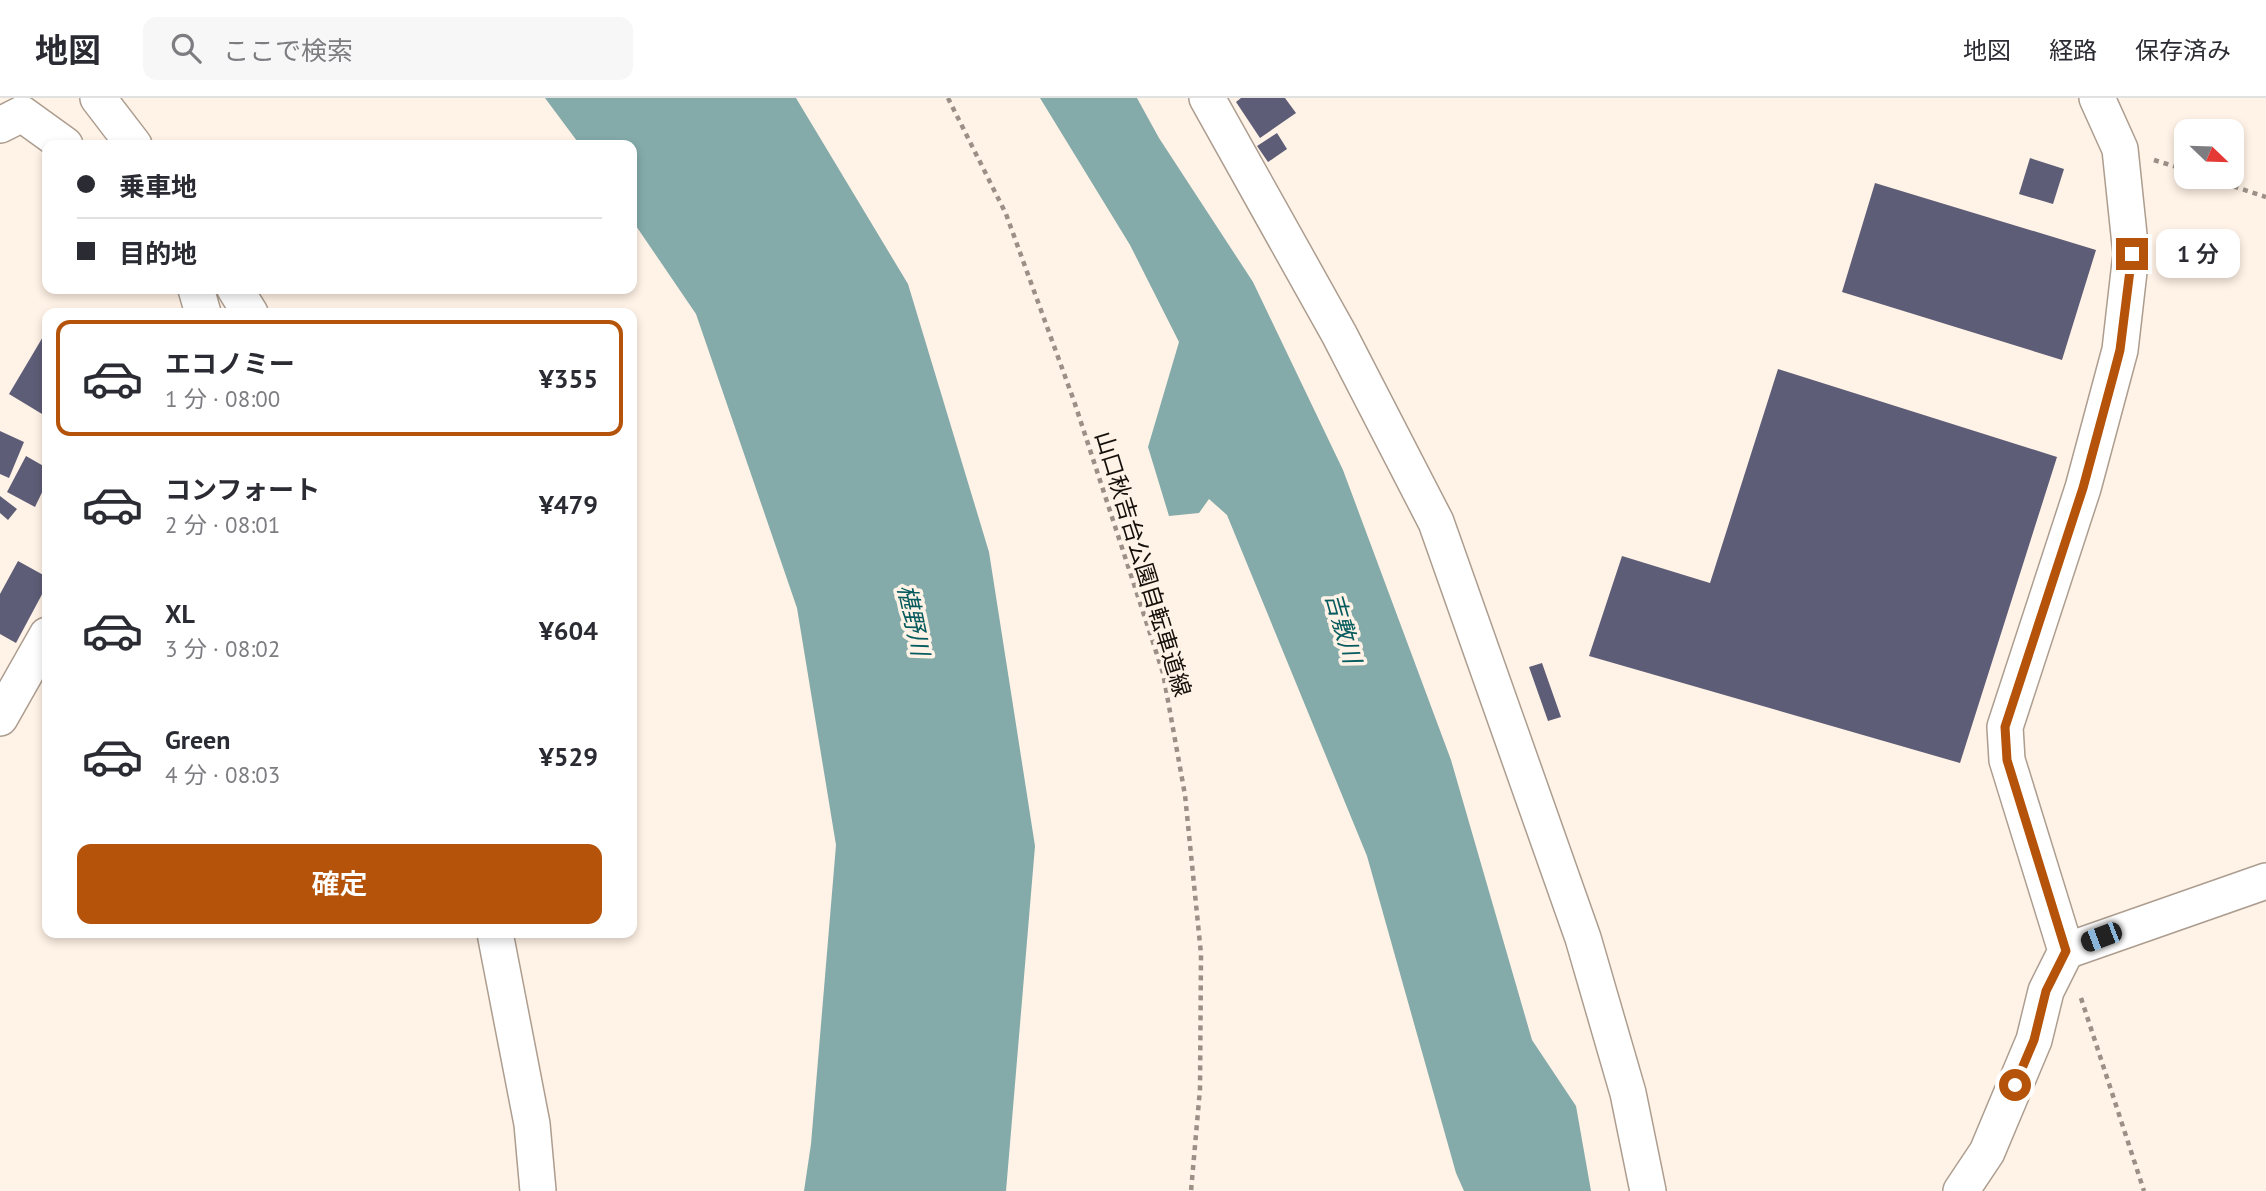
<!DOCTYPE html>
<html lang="ja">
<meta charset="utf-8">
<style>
body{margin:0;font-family:"PT Sans","Noto Sans JP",sans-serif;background:#f7f7f7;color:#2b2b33;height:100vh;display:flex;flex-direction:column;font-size:26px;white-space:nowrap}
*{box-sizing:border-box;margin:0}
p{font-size:23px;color:#7c7c81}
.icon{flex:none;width:38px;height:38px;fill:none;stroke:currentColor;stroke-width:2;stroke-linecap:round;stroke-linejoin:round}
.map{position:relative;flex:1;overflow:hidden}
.panel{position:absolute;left:42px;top:210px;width:595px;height:630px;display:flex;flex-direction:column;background:#fff;border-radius:14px;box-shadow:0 4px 10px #0003}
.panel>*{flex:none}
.banner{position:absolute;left:42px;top:42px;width:595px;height:154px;border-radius:14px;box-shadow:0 4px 10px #0003;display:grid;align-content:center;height:154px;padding:0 35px;background:#fff}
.needle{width:46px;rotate:113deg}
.buttons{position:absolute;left:2174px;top:21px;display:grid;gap:14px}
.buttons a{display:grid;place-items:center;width:70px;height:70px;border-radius:14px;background:#fff;box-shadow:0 4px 10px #0003;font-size:35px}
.end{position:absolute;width:32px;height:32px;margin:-16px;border:9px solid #b45309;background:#fff;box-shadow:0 0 0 4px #fff}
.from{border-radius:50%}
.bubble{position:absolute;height:49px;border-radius:14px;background:#fff;box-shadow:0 4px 10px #0003;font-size:23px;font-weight:600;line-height:49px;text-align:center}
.car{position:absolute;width:21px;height:42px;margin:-21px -10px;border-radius:9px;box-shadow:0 0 5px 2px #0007;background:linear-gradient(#222 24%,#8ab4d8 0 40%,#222 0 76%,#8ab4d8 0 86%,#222 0)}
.banner b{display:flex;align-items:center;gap:24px;height:66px;font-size:26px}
.banner b+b{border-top:2px solid #e1e1e2}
.banner i{width:18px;height:18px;background:#2b2b33}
ul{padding:12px 0 0;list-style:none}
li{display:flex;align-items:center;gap:21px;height:116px;margin:0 14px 10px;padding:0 21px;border:4px solid transparent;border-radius:14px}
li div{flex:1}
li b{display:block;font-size:26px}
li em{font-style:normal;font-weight:600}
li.active{border-color:#b45309}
li>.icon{width:63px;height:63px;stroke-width:1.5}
.primary-button{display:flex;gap:14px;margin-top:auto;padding:14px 35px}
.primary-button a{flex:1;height:80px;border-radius:14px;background:#b45309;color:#fff;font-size:28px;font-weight:600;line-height:80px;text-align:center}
header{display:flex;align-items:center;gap:42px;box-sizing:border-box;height:98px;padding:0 35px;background:#fff;border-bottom:2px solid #e1e1e2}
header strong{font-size:33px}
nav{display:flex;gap:38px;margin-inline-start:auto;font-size:24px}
.search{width:490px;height:63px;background:#f7f7f7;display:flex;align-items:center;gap:18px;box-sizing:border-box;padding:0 24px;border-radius:14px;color:#7c7c81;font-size:26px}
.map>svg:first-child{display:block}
.water{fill:#84aaaa}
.building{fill:#5e5d77}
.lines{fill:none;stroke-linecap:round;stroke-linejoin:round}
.street-casing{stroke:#ac9d8f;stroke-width:38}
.path{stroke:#9a9087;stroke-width:4.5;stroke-dasharray:5 5;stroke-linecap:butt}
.street{stroke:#fff;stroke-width:35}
.route{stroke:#b45309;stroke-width:9}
.labels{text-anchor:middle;stroke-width:7;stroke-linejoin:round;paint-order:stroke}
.street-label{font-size:23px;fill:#15100b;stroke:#fff2e6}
.water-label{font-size:24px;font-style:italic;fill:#055b5d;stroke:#fff2e6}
</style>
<header>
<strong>地図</strong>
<div class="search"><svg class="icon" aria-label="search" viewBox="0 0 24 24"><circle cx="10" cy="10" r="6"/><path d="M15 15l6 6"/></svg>ここで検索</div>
<nav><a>地図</a><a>経路</a><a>保存済み</a></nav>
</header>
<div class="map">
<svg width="2266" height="1093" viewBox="0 0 2266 1093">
<rect width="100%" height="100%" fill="#fff2e6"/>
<!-- water -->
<path class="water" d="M 545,0 L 796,0 L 908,186 L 989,454 L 1035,748 L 1006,1093 L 804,1093 L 811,1046 L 836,747 L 797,510 L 696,216 L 632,122 L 632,47 L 580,47 Z
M 1040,0 L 1137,0 L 1159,40 L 1253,184 L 1343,372 L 1451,662 L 1532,942 L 1576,1008 L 1591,1093 L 1464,1093 L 1456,1075 L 1367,758 L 1227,417 L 1209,401 L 1199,415 L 1169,418 L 1148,349 L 1179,244 L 1130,147 Z"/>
<!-- building -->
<path class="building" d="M 1241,0 L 1285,0 L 1296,15 L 1260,40 L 1236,4 Z
M 1277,35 L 1287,51 L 1268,64 L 1257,48 Z
M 2030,60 L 2064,71 L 2053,106 L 2019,96 Z
M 1875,85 L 2096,152 L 2062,262 L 1842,194 Z
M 47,232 L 47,319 L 9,296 Z
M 1778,271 L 2057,359 L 1960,665 L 1589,558 L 1622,458 L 1710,485 Z
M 0,333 L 24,344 L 9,380 L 0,376 Z
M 26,358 L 47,370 L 47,384 L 35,409 L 7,394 Z
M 0,398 L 17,411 L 8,422 L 0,415 Z
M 18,463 L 47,479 L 47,487 L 16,545 L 0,536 L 0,496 Z
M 1542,565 L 1561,619 L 1548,623 L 1529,569 Z"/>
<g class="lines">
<!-- street casing -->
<g class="street-casing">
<path id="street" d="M 98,0 L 134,47
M 1207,0 L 1339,236 L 1436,424 L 1583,840 L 1628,995 L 1648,1093
M 0,27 L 22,16 L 65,47
M 196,191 L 203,215
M 235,191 L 250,215
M 0,620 L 47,537
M 495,835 L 532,1026 L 538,1093
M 2066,853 L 2007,662 L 2005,629 L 2083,390 L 2120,252 L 2131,156 L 2120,51 L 2097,0
M 1961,1093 L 1987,1054 L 2034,942 L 2046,893 L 2066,853 L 2266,783"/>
</g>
<!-- path -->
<path class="path" d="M 948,0 L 1006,116 L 1074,303 L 1163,575 L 1185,697 L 1201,856 L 1200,991 L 1191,1093
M 2154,62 L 2186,72
M 2205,79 L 2266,99
M 2081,900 L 2144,1093"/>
<!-- street -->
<use href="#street" class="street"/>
</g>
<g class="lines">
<!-- route -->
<path class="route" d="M 2015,987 L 2034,942 L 2046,893 L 2066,853 L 2007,662 L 2005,629 L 2083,390 L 2114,275 L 2120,252 L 2132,156"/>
</g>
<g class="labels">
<!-- street labels -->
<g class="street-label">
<text transform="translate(1143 466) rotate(73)" y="8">山口秋吉台公園自転車道線</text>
</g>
<!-- water labels -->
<g class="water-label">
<text transform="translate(913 522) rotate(78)" y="8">椹野川</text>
<text transform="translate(1343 530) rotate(74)" y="8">吉敷川</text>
</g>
</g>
</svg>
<div class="buttons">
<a><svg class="needle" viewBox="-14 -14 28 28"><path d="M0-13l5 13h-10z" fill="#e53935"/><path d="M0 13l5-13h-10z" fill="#7c7c81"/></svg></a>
</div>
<i class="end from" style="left:2015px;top:987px"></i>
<i class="end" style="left:2132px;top:156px"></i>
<div class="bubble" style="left:2156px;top:131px;width:84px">1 分</div>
<i class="car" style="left:2101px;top:839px;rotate:249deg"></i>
<div class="banner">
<b><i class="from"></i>乗車地</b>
<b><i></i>目的地</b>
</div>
<section class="panel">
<ul>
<li class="active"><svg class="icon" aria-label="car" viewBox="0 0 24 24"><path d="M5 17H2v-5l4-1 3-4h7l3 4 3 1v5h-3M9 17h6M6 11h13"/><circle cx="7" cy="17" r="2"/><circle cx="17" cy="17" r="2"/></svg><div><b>エコノミー</b><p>1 分 · 08:00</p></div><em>¥355</em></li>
<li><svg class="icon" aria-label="car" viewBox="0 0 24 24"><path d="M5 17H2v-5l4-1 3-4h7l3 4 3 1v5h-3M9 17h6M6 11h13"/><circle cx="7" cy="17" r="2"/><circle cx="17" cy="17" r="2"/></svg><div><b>コンフォート</b><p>2 分 · 08:01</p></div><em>¥479</em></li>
<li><svg class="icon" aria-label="car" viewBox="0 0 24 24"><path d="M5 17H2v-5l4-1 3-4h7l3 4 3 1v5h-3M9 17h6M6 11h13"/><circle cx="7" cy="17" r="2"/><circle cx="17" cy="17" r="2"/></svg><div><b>XL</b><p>3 分 · 08:02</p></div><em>¥604</em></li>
<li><svg class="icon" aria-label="car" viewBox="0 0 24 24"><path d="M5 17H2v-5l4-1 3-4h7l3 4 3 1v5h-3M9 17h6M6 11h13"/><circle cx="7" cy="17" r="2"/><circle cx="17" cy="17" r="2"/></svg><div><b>Green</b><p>4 分 · 08:03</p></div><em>¥529</em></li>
</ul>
<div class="primary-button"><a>確定</a></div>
</section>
</div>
